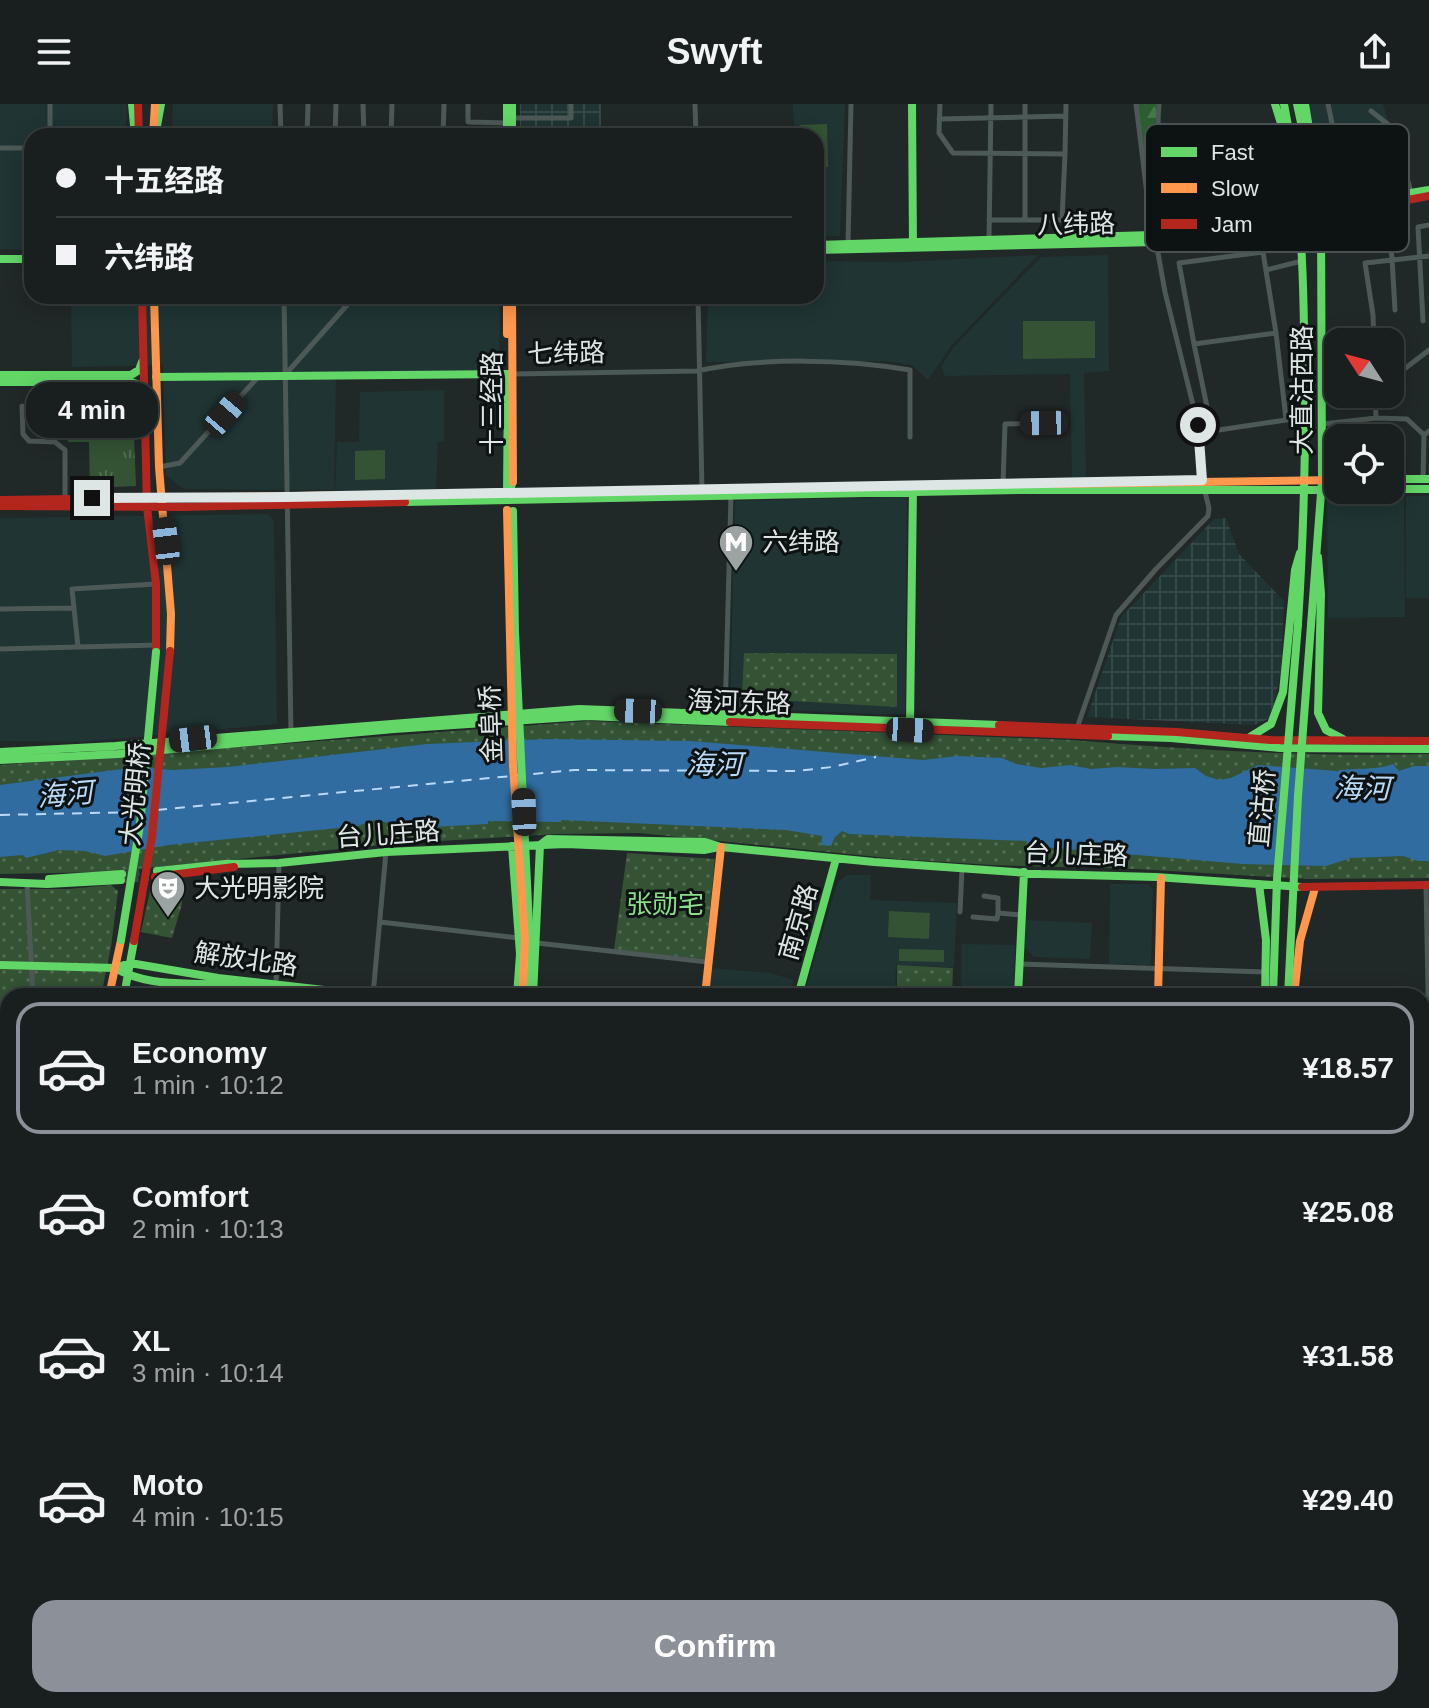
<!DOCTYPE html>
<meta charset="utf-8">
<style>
body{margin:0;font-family:Helvetica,"Noto Sans SC",sans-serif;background:#262b2b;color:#f1f3f6;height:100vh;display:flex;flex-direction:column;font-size:30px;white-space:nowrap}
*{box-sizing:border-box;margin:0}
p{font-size:26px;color:#9fa2a4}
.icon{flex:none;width:44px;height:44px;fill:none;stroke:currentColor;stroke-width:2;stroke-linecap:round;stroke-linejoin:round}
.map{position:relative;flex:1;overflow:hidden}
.sheet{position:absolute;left:0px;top:884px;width:1430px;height:720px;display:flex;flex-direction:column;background:#191e1e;border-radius:24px 24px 0 0;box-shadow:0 4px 20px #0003,0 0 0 2px #373c3c}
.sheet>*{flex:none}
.guide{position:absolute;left:24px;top:24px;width:800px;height:176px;border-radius:24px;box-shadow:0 4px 20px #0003,0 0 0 2px #373c3c;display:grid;align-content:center;height:176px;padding:0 32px;background:#191e1e}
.needle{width:52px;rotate:306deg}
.tools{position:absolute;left:1324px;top:224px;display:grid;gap:16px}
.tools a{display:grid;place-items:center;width:80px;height:80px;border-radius:16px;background:#191e1e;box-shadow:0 4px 20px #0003,0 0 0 2px #373c3c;font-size:40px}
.end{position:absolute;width:36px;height:36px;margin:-18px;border:10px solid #dde5e5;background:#111;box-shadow:0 0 0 4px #111}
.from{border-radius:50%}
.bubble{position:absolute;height:56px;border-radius:24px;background:#191e1e;box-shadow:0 4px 20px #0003,0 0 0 2px #373c3c;font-size:26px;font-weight:600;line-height:56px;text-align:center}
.car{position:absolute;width:24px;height:48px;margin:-24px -12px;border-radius:10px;box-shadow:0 0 6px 2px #0007;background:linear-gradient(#222 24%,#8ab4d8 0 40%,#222 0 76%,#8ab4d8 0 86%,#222 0)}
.guide b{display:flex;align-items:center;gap:28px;height:76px;font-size:30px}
.guide b+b{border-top:2px solid #373c3c}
.guide i{width:20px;height:20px;background:#f1f3f6}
ul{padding:14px 0 0;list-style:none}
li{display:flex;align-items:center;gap:24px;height:132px;margin:0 16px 12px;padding:0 16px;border:4px solid transparent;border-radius:24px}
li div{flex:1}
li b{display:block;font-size:30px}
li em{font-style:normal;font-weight:600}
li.current{border-color:#8c9099}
li>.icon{width:72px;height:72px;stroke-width:1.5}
.action{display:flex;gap:16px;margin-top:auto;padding:16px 32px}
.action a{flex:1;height:92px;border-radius:24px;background:#8c9099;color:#fff;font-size:32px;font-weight:600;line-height:92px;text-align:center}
header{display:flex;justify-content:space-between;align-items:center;height:104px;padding:0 32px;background:#191e1e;font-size:36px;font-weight:600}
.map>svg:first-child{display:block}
.built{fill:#203434}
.industrial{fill:url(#industrial-grid)}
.grass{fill:url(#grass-tufts)}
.forest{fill:url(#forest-firs)}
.park{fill:url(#park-dots)}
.pitch{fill:#335334}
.water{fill:#306c9f}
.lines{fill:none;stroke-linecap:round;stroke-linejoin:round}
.ferry{stroke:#badafa;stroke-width:2;stroke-dasharray:10 8;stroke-linecap:butt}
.secondary-tunnel{stroke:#3d4444;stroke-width:7;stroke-dasharray:7 3.5;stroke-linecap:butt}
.street{stroke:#4d5956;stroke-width:5}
.fast{stroke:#63d668;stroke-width:8}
.slow{stroke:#ff974d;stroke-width:8}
.jam{stroke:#b3261e;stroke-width:8}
.fast-bridge{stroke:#63d668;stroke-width:8}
.slow-bridge{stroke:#ff974d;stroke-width:8}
.jam-bridge{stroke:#b3261e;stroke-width:8}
.route{stroke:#dde5e5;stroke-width:10}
.labels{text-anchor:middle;stroke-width:6;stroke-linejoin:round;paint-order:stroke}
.street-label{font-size:26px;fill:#dde5e5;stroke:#0d1212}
.poi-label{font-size:26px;fill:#dde5e5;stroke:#0d1212;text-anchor:start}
.park-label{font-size:26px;fill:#8bdf8c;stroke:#0d1212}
.water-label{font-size:28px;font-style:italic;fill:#badafa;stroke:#0d1212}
.key{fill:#0d1212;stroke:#4b5151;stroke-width:2}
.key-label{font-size:22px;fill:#dde5e5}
</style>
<header><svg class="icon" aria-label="menu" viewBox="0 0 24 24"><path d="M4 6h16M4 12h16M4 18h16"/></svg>Swyft<svg class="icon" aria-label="share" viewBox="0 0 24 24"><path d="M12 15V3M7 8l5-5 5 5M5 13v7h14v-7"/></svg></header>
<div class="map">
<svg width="1429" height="1604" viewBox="0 0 1429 1604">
<defs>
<pattern id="industrial-grid" width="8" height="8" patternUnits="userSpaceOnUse" patternTransform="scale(2)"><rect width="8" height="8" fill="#203434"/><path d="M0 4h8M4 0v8" fill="none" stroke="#354848"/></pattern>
<pattern id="grass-tufts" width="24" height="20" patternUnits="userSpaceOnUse" patternTransform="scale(2)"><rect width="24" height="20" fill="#335334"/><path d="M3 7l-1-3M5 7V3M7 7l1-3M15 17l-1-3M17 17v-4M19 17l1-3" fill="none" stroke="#506c51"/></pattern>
<pattern id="forest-firs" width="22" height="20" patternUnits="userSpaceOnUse" patternTransform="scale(2)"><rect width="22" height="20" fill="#2a5f2d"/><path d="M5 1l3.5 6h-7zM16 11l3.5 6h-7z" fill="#48764b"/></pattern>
<pattern id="park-dots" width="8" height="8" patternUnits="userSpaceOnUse" patternTransform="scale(2)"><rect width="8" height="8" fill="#335334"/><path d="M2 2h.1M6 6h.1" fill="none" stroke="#506c51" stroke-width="1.8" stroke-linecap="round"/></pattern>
</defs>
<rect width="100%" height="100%" fill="#212828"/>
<!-- built -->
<path class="built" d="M 0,0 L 126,0 L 126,32 L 32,32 L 32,146 L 0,145 Z
M 173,0 L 273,0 L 272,32 L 172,30 Z
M 793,0 L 845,0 L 840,132 L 816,132 L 816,32 L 794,32 Z
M 1309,0 L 1383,0 L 1407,83 L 1339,96 L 1331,92 L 1325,84 Z
M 1038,151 L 952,241 L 928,276 L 912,261 L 885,257 L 706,258 L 708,192 L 816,192 L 816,157 L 903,158 Z
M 1108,151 L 1109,267 L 1084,269 L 1086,374 L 1072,375 L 1070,270 L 945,272 L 941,263 L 952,245 L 1041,153 Z
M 71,192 L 500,192 L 499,265 L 336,272 L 334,386 L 184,385 L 166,371 L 163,261 L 72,263 Z
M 444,286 L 444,337 L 438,338 L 436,386 L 335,387 L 337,338 L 359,338 L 360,288 Z
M 1406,392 L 1429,392 L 1429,494 L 1406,494 Z
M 907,393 L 905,611 L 730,604 L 735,397 Z
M 1404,393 L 1405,513 L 1328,514 L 1327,395 Z
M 267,410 L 274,416 L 277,620 L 81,638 L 0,637 L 0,414 Z
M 847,771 L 870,771 L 870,796 L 957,799 L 954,863 L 896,861 L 895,892 L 803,892 L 838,778 Z
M 1110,780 L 1148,780 L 1153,785 L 1151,861 L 1109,860 Z
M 1026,816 L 1092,819 L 1090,855 L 1034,853 L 1025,844 Z
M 962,840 L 1015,841 L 1014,892 L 961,892 Z
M 710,864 L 770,869 L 794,876 L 788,892 L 708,892 Z
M 142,884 L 213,892 L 140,892 Z
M 0,968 L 8,968 L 8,1329 L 4,1331 L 0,1330 Z
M 1422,1193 L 1429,1196 L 1429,1327 L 1422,1324 Z
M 377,1596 L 515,1596 L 515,1604 L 376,1604 Z
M 695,1596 L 747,1596 L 768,1604 L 692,1604 Z
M 934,1596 L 1026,1596 L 1024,1604 L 931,1604 Z"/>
<!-- industrial -->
<path class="industrial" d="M 520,0 L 601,0 L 601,32 L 520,32 Z
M 1226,414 L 1239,450 L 1284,497 L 1281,565 L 1275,597 L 1268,615 L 1255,621 L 1087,613 L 1121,513 L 1214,415 Z"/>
<!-- grass -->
<path class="grass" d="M 132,285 L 136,382 L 90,384 L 89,338 L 68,338 L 67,321 L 39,321 L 38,287 Z"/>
<!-- forest -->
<path class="forest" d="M 1136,0 L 1157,0 L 1155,23 L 1168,126 L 1150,129 Z"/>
<!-- park -->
<path class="park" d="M 744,549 L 897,550 L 897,603 L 742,594 Z
M 588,617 L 1072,636 C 1190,646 1310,653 1429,650 L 1429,774 L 1308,775 L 1137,765 L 992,761 L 898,755 L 639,729 L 557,730 L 391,740 L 106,768 L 0,770 L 0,661 Z
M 627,749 L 715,755 L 705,855 L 614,846 Z
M 180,774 L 182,800 L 172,834 L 141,828 L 152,778 Z
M 111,781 L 118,787 L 111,843 L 101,892 L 8,892 L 8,955 L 0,955 L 0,785 L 68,785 Z
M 897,861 L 953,864 L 952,892 L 897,892 Z
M 8,1392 L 8,1596 L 358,1596 L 357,1604 L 0,1604 L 0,1399 Z
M 1026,1596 L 1199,1596 L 1197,1604 L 1024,1604 Z"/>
<!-- pitch -->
<path class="pitch" d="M 827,20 L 828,63 L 816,63 L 816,32 L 800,32 L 800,21 Z
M 1023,217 L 1095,217 L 1095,254 L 1023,255 Z
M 385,346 L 385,375 L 355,376 L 355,347 Z
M 889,807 L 930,809 L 929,835 L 888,833 Z
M 899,845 L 944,846 L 944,858 L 899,857 Z"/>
<!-- water -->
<path class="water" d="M 547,635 L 691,637 L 923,656 L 958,652 L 1002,654 L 1016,660 L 1041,664 L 1070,661 L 1091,665 L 1117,663 L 1154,665 L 1195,664 L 1206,672 L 1219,676 L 1231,674 L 1258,661 L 1337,667 C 1355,663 1374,667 1393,660 L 1399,667 L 1414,662 L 1429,662 L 1429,757 L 1418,757 L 1403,752 L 1351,754 L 1326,762 L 1243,760 L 1043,743 L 1030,741 L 1026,737 L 849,730 L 842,727 L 835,733 L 831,742 L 821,741 L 822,732 L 786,726 L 562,716 L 561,718 L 488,717 L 488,720 L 413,724 L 375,716 L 343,727 L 338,724 L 169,741 L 105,752 L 85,747 L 59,746 L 26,754 L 23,751 L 0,753 L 0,681 L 137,663 L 173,666 L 228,663 L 427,640 Z"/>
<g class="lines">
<!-- ferry -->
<path class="ferry" d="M 157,706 L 574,666 L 797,667 L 832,663 L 876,653
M 0,711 L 139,708"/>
<!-- secondary-tunnel -->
<path class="secondary-tunnel" d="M 122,770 L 157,767
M 121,776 L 155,773"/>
<!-- street -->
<path class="street" d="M 280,0 L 281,32
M 363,0 L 364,32
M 468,0 L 468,18 L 507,19
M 695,0 L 696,32
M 940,0 L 939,29 L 953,49 L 1065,50 L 1066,0
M 1328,0 L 1342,68 L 1353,76 L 1404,62 L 1411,89
M 1371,7 L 1394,25 L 1404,62
M 512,14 L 571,14 L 571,0
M 939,15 L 1066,12
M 50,32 L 50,0
M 307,32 L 308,0
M 335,32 L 336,0
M 391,32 L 392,0
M 443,32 L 444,0
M 0,44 L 32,44
M 1386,100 L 1392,154 L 1395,206
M 1025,115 L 1025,0
M 989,116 L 1062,116 L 1065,50
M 989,136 L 991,0
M 1157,137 L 1171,128 C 1164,85 1155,43 1159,0
M 848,140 L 851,0
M 27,155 L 28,124 L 32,124
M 1266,166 L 1302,157
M 284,192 L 291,631
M 698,192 L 702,387
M 1423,217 L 1418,123 L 1429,121
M 1276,229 L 1286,315
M 1374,238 L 1373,211 L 1365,159 L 1429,152
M 1194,240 L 1179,159 L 1263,148 L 1276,229 L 1194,240 L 1212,327 L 1306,313
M 512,270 L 697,267 C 759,253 848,255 910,266 L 910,333
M 285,271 L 355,192
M 1390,276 L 1429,246
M 1375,290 L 1376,314
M 22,302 L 23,330 L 29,337 L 55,338 L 65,346 L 65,395
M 1323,320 L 1376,314 L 1407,315 L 1424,331
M 159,363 L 180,359 L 258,273
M 1423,375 L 1424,331 L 1429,327
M 1003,380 L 1005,320 L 1044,319
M 0,505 L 73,504
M 78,543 L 72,485 L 156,480
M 0,545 L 156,541
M 725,613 L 731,391
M 1077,624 L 1116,511 L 1156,465 L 1208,412 L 1209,404 L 1202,376 L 1198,321 L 1165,188 L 1156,138 L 1152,131 L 1136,0
M 27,778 L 33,892
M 1426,782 L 1429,935
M 984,792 L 998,794 L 998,809 L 1022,811
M 960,808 L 962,765
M 973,813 L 997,815 L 998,809
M 380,818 L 518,834
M 537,839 L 708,858
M 1020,860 L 1265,868
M 276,882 L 279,759
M 373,891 L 386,748
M 1422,1011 L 1429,1011
M 0,1090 L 8,1092
M 5,1157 L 8,1157
M 1422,1185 L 1429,1188
M 0,1333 L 8,1336
M 0,1467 L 8,1469
M 1422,1591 L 1429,1584
M 593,1596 L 611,1604
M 1408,1604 L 1417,1596"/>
<!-- fast -->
<path class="fast" d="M 132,0 L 135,32
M 507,0 L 507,32
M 512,0 L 512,32
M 912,0 L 913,142
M 1275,0 L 1292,55
M 1284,0 C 1299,75 1303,150 1304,226 C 1307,324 1304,422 1298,520
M 1297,0 L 1321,112 L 1322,376 L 1311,521
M 1305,0 L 1311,36 L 1310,52
M 157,22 L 161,0
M 1323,128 L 1330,115 L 1341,108
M 1303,136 L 1309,121 L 1317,112
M 816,141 L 1152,131 L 1429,86
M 816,146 L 1156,138 L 1317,113
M 0,155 L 32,155
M 0,271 L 131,271 L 139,266 L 142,258
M 156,273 L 512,270
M 0,278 L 131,278 L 137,280 L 143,289
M 1390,375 L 1429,375
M 1390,385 L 1429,385
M 555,388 L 1058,380
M 507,390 L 508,270
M 504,392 L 511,384 L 513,374
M 405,398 L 1019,386 L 1346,386
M 1318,453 L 1321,490 L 1318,609 L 1326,626 L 1343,635
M 910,619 L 913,384
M 1108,632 L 1171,634 L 1280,644 L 1429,645
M 1250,633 L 1271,620 L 1283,588 L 1295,466 L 1300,449
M 0,648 L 115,642 L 579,605 L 999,621
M 0,656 L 118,650 L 394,625 L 587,612 L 730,618
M 512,742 L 520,850 L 517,892
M 157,767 L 225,760 L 279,759 L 386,748 L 566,740 L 704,746 L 719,743
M 49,775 L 122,770
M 0,778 L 47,780 L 121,776
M 1259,780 L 1266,836 L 1265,892
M 0,861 L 115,864 L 130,859 L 218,874 L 377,892
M 115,864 C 148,883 183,878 220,881 C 247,883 274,889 301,892
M 124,892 L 134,837
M 522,892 L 523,881
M 528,892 L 529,880
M 533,892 L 540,741 L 548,735 L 705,738 L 721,743 L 874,758 L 1041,770 L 1156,773 L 1302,783
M 798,892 L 836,755
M 1018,892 L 1024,768
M 1422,1129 L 1429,1113
M 1422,1333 L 1429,1337
M 1422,1344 L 1429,1347
M 1,1370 L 8,1359
M 0,1387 L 8,1380
M 72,1596 L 92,1604
M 521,1596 L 521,1604
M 109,1604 L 113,1596
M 272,1604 L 273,1596
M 686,1604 L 689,1596
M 786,1604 L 789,1596
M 921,1604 L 924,1596"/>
<!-- slow -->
<path class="slow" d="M 153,32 L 155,0
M 154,192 L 159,363 L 171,510 L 170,547
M 507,192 L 507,230
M 512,192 L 513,378
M 1058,380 L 1338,376
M 297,392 L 555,388
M 109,892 L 121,836
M 705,892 L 721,743
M 1158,892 L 1161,774
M 1294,892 L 1300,837 L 1315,784
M 1422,959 L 1429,959
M 0,965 L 8,965
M 1422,1097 L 1429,1098
M 0,1234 L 8,1236
M 1422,1409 L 1429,1405
M 368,1604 L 369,1596"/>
<!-- jam -->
<path class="jam" d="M 138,0 L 139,32
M 1317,113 L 1429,92
M 142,192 L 147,403 L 156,480 L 156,548
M 0,396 L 297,392
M 0,402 L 183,403 L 405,398
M 730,618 L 1108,632
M 999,621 L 1177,628 L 1270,636 L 1429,637
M 155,773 L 234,763
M 1302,783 L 1429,781
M 0,1568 L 8,1571
M 1343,1596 L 1344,1604
M 1209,1604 L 1211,1596
M 1222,1604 L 1224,1596"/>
<!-- fast-bridge -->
<path class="fast-bridge" d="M 513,407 L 515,528 L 530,842 L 529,880
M 121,836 L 140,721 L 156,548
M 1273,892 L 1277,775 L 1298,520
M 1288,892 L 1298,692 L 1311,521"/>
<!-- slow-bridge -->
<path class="slow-bridge" d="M 507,406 L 513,662 L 525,836 L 523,881"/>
<!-- jam-bridge -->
<path class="jam-bridge" d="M 134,837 L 152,733 L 170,547"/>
</g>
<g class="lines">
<!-- route -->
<path class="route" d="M 92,394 L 287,393 L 1202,376 L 1198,321"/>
</g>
<!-- icons -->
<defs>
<g id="metro-pin" transform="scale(1.8)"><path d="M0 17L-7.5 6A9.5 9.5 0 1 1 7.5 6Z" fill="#9ba3a3" stroke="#0d1212"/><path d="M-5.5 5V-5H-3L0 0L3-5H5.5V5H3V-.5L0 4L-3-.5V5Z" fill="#fff"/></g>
<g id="theatre-pin" transform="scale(1.8)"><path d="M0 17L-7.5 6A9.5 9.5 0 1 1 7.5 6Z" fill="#9ba3a3" stroke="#0d1212"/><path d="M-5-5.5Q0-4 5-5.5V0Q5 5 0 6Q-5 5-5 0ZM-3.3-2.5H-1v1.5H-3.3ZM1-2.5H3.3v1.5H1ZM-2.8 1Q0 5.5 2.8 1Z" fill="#fff"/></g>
</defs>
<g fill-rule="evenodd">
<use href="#metro-pin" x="736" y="438"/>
<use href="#theatre-pin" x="168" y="784"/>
</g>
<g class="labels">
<!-- street labels -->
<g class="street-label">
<text transform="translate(1076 120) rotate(-1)" y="9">八纬路</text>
<text transform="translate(566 249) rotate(-1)" y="9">七纬路</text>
<text transform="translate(1302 286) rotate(-90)" y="9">大直沽西路</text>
<text transform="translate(492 299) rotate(-90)" y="9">十三经路</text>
<text transform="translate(739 598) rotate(2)" y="9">海河东路</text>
<text transform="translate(491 620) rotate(-92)" y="9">金阜桥</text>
<text transform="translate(135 690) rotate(-84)" y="9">大光明桥</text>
<text transform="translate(1262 704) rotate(-85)" y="9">直沽桥</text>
<text transform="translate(388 730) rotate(-4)" y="9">台儿庄路</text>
<text transform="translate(1076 750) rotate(2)" y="9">台儿庄路</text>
<text transform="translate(798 818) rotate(-74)" y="9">南京路</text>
<text transform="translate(246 855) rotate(8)" y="9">解放北路</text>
</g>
<!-- poi labels -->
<g class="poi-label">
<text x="762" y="447">六纬路</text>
<text x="194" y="793">大光明影院</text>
</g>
<!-- park labels -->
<g class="park-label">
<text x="665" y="809">张勋宅</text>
</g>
<!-- water labels -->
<g class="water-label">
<text x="714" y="670">海河</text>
<text transform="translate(1362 684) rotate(1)" y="10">海河</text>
<text transform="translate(65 690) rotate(-5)" y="10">海河</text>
</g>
</g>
<!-- legend -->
<rect x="1145" y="20" width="264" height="128" rx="12" class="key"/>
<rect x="1161" y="43" width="36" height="10" fill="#63d668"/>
<rect x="1161" y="79" width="36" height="10" fill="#ff974d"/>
<rect x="1161" y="115" width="36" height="10" fill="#b3261e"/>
<g class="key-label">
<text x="1211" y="56">Fast</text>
<text x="1211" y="92">Slow</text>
<text x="1211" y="128">Jam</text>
</g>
</svg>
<div class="tools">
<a><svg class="needle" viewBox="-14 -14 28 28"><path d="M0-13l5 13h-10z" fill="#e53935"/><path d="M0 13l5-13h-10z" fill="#9fa2a4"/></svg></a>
<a><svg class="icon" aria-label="locate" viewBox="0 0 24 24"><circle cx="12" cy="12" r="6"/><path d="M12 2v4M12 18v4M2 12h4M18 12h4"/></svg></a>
</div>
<i class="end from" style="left:1198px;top:321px"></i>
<i class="end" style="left:92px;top:394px"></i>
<div class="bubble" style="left:26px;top:278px;width:132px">4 min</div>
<i class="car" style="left:225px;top:310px;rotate:41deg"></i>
<i class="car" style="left:1044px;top:319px;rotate:269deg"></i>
<i class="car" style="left:166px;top:437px;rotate:353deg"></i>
<i class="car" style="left:638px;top:607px;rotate:272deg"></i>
<i class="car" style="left:910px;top:626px;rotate:93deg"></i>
<i class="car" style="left:193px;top:635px;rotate:263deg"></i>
<i class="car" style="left:524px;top:708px;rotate:358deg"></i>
<div class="guide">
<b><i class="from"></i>十五经路</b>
<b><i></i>六纬路</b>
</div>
<section class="sheet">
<ul>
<li class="current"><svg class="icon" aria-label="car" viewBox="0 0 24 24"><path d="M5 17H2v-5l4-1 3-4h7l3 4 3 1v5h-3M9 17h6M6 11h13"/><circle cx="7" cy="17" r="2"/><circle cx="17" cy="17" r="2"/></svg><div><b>Economy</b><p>1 min · 10:12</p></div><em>¥18.57</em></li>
<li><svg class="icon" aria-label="car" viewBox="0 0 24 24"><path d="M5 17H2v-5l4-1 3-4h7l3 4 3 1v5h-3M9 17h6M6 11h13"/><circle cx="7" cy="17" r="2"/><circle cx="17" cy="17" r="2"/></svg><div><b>Comfort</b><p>2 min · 10:13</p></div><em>¥25.08</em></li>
<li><svg class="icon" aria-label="car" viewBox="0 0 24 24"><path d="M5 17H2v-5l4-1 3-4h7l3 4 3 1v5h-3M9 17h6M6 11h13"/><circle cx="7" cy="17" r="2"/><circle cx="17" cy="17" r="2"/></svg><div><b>XL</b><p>3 min · 10:14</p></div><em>¥31.58</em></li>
<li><svg class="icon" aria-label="car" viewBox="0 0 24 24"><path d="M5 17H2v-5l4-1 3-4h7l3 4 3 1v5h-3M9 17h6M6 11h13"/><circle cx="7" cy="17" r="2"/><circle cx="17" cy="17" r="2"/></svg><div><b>Moto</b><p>4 min · 10:15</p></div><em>¥29.40</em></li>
</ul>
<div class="action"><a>Confirm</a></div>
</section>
</div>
